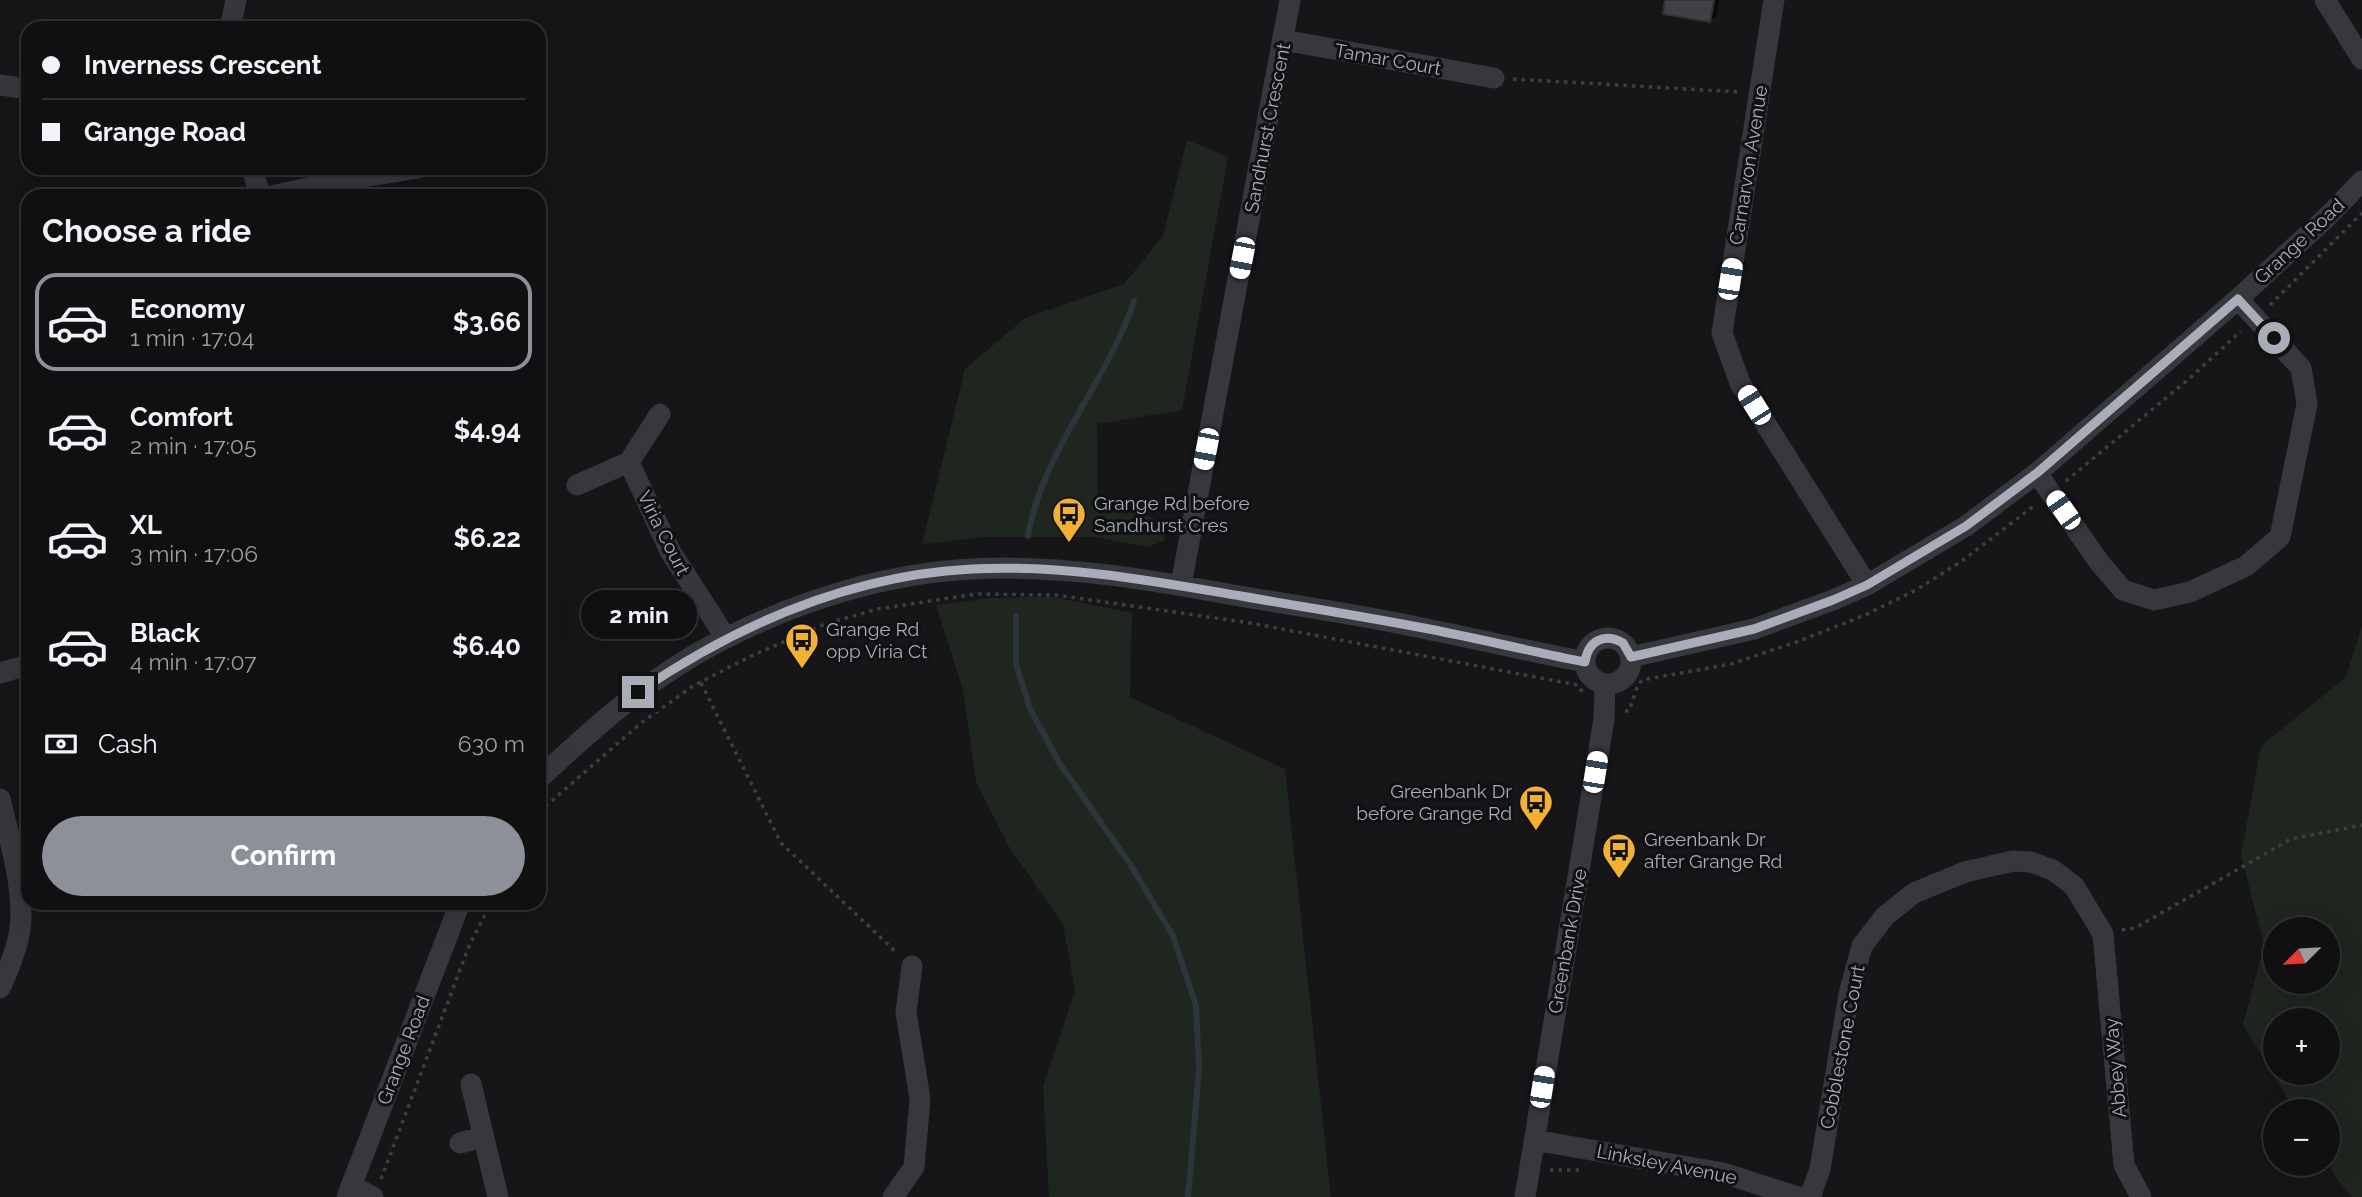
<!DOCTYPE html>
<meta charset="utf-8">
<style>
body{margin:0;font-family:Raleway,sans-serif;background:#1e1e20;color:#f1f3f6;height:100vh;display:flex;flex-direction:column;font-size:26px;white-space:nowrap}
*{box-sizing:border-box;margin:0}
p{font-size:23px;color:#9c9d9f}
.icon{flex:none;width:38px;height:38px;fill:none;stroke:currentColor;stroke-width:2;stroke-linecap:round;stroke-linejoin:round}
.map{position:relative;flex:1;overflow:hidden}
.details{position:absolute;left:21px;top:189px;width:525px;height:721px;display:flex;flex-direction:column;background:#101012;border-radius:21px;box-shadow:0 7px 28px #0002,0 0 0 2px #303032}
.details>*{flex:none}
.guide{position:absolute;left:21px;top:21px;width:525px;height:154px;border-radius:21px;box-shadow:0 7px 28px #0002,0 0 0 2px #303032;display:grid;align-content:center;height:154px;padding:0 21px;background:#101012}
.needle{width:46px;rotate:246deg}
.controls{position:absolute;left:2263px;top:917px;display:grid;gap:14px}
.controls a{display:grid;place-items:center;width:77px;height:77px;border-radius:50%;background:#101012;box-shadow:0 7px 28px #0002,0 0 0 2px #303032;font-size:35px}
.end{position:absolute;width:32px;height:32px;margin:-16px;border:9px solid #a8adb8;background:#111;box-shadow:0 0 0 4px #111}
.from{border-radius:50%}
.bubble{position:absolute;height:49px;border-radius:24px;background:#101012;box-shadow:0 7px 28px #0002,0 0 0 2px #303032;font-size:23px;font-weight:700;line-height:49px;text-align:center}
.car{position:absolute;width:21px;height:42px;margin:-21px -10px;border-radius:9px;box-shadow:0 0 5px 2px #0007;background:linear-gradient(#fff 24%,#345 0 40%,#fff 0 76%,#345 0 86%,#fff 0)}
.guide b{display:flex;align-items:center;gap:24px;height:66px;font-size:26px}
.guide b+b{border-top:2px solid #303032}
.guide i{width:18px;height:18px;background:#f1f3f6}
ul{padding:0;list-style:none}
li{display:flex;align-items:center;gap:21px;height:98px;margin:0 14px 10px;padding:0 7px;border:4px solid transparent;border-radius:21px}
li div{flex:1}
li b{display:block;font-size:26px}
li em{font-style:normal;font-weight:700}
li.current{border-color:#8c9099}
li>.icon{width:63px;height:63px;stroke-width:1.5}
h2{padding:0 21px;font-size:32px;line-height:84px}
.pay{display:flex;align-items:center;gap:18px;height:77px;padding:0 21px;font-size:26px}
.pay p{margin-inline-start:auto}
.action{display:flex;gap:14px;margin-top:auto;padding:14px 21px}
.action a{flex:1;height:80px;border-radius:42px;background:#8c9099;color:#fff;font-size:28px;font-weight:700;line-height:80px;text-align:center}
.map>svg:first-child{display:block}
.green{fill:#1e261f;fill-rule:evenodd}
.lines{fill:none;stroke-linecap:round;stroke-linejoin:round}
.stream{stroke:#2c353c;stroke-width:6}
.building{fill:#404145;stroke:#303034;stroke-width:2;filter:url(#shadow)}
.path{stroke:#3d3f44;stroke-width:3.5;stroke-dasharray:3.5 5;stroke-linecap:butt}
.minor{stroke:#37383d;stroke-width:21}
.route{stroke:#a8adb8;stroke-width:9}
.labels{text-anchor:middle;stroke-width:6;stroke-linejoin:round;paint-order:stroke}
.street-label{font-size:19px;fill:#a8adb8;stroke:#111113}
.poi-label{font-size:19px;fill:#a8adb8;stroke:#111113;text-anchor:start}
</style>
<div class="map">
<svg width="2362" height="1197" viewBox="0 0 2362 1197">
<defs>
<filter id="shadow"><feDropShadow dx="5" dy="-5" stdDeviation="0" flood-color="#0009"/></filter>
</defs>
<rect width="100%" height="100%" fill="#161618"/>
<!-- green -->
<path class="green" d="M 1187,140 L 1228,157 L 1182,410 L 1097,424 L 1098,495 L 1167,524 L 1164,541 L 1147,547 L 1095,537 L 986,537 L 922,544 L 965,369 L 1025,318 L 1124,284 L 1163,236 Z
M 1054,597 L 1132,613 L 1130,697 L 1285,769 L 1331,1197 L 1049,1197 L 1043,1086 L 1075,991 L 1063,924 L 1009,847 L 976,782 L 963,690 L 936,605 L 991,598 Z
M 2362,626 L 2362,1197 L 2353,1197 C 2320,1164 2328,1155 2328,1111 L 2295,1111 L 2243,1025 L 2264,945 L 2241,856 L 2261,746 L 2346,677 ZM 2328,929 L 2328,982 L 2275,982 L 2275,929 ZM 2275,1020 L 2328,1020 L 2328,1073 L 2275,1073 Z"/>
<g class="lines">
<!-- stream -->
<path class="stream" d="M 1028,536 C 1043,449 1107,383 1134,301
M 1016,616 L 1016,664 L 1030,709 L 1060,764 L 1130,864 L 1173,936 L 1196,1006 L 1199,1068 L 1188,1197"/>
</g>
<!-- building -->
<path class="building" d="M 1665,0 L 1714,0 L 1710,22 L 1663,14 Z"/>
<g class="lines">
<!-- path -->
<path class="path" d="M 1513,79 L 1740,92
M 2270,305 L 2362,213
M 2066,481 L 2190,378 L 2241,331
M 701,683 L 781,843 L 897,953
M 1625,711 L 1629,711 L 1638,685 L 1642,680 L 1731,664 L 1799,641 L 1863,616 L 1916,590 L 1962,561 L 2035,505
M 539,812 L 641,723 L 693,686 L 749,657 L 825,624 L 878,609 L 976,594 L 1056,595 L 1250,623 L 1578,685 L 1584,695
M 2122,930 L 2135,928 L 2291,839 L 2362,825
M 1550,1170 L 1580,1170
M 381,1179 L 469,946 L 491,903"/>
<!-- minor -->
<path class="minor" d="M 1774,0 L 1722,333 L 1740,383 L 1867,585
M 2325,0 L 2362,59
M 230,28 L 236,0
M 1283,40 L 1494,78
M 0,85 L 28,89
M 252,168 L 260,196
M 271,196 L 345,180 L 418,168
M 629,462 L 660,414
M 2037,473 L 2099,562 L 2123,590 L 2154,600 L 2190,592 L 2246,566 L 2280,537 L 2307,404 L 2301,368 L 2238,299
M 577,485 L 629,462 L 670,551 L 726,638
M 1181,585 L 1290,0
M1585 661a23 23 0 1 1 46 0a23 23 0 1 1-46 0Z
M 1631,657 L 1754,629 L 1833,600 L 1867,585 L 1966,526 L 2037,473 L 2238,299 L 2327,217 L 2362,181
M 0,673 L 28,665
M 539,779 C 596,725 655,673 726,638 C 801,600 888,573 972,569 C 1061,564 1152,580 1239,596 C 1303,607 1368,616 1431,630 C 1482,640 1533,652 1585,662
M 0,799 C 9,837 21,876 21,916 C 21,939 10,967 0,988
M 471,1084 L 498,1197
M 1534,1140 L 1723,1173 L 1798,1197
M 460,1143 L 483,1137
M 351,1186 L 373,1197
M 347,1197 L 460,903
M 893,1197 L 914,1167 L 920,1099 L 906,1012 L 912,966
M 1525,1197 L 1604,719 L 1605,684
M 1810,1197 L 1820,1169 L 1849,994 L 1862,946 L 1885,916 L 1914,893 L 1965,872 L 2013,861 L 2031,862 L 2053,870 L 2074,886 L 2103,934 L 2124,1165 L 2141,1197"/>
</g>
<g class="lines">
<!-- route -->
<path class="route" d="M 638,692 C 737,625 851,575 972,569 C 1062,564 1153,581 1241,596 C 1304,607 1367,617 1429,629 C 1481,639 1533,652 1585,662 C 1588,641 1604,632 1623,643 L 1631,657 L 1754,629 L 1833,600 L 1867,585 L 1966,526 L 2037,473 L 2238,299 L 2274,338"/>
</g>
<!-- icons -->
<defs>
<g id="bus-pin" transform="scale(1.75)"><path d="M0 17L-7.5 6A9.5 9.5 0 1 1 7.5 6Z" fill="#f2b134" stroke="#111113"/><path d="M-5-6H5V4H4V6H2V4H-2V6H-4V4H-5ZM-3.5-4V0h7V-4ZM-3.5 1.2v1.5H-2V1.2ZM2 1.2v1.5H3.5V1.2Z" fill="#111"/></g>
</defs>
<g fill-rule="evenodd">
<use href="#bus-pin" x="1069" y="514"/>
<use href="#bus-pin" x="802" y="640"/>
<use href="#bus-pin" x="1536" y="802"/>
<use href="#bus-pin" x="1619" y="850"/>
</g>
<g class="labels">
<!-- street labels -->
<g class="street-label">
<text transform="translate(1388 59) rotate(10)" y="7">Tamar Court</text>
<text transform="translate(1267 128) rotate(-79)" y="7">Sandhurst Crescent</text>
<text transform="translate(1748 165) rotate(-81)" y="7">Carnarvon Avenue</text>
<text transform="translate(2299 241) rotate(-43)" y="7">Grange Road</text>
<text transform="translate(664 533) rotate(63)" y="7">Viria Court</text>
<text transform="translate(1567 941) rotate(-80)" y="7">Greenbank Drive</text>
<text transform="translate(1842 1047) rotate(-79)" y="7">Cobblestone Court</text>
<text transform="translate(403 1050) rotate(-69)" y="7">Grange Road</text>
<text transform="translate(2115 1068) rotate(-95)" y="7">Abbey Way</text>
<text transform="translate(1667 1164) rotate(11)" y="7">Linksley Avenue</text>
</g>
<!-- poi labels -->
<g class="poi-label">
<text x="1094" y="510">Grange Rd before<tspan x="1094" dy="22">Sandhurst Cres</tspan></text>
<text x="826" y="636">Grange Rd<tspan x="826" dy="22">opp Viria Ct</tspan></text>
<text x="1512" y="798" text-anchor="end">Greenbank Dr<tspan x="1512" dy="22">before Grange Rd</tspan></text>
<text x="1644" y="846">Greenbank Dr<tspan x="1644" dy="22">after Grange Rd</tspan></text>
</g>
</g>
</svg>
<div class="controls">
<a><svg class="needle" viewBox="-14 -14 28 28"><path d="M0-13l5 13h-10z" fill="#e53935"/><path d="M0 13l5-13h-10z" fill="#9c9d9f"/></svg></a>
<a>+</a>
<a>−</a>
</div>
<i class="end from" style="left:2274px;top:338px"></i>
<i class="end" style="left:638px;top:692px"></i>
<div class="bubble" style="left:581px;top:590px;width:116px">2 min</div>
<i class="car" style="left:1242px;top:258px;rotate:191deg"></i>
<i class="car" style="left:1730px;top:279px;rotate:9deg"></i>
<i class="car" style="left:1754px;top:405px;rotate:328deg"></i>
<i class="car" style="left:1206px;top:449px;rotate:191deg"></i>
<i class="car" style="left:2063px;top:510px;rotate:325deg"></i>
<i class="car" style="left:1595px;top:772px;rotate:9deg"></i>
<i class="car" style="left:1542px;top:1087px;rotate:9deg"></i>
<div class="guide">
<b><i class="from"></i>Inverness Crescent</b>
<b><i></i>Grange Road</b>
</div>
<section class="details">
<h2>Choose a ride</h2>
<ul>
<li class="current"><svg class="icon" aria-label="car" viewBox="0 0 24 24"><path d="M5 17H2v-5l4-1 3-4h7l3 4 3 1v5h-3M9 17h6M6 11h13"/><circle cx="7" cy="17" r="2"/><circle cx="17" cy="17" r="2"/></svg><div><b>Economy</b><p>1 min · 17:04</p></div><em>$3.66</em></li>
<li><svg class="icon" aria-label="car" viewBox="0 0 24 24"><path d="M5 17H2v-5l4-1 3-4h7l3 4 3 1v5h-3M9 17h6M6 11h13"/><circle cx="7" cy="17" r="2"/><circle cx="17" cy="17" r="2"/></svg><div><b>Comfort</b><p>2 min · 17:05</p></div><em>$4.94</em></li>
<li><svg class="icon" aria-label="car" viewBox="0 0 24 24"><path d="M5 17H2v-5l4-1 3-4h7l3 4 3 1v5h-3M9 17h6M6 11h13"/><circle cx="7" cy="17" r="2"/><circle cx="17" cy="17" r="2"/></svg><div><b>XL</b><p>3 min · 17:06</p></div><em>$6.22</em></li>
<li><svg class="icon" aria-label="car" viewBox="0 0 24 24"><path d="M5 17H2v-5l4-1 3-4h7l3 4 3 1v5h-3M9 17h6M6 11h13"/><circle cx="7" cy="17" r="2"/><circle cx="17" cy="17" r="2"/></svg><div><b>Black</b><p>4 min · 17:07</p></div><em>$6.40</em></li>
</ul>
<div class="pay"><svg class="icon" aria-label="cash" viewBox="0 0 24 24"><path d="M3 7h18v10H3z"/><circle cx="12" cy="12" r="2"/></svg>Cash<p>630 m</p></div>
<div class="action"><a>Confirm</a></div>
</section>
</div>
